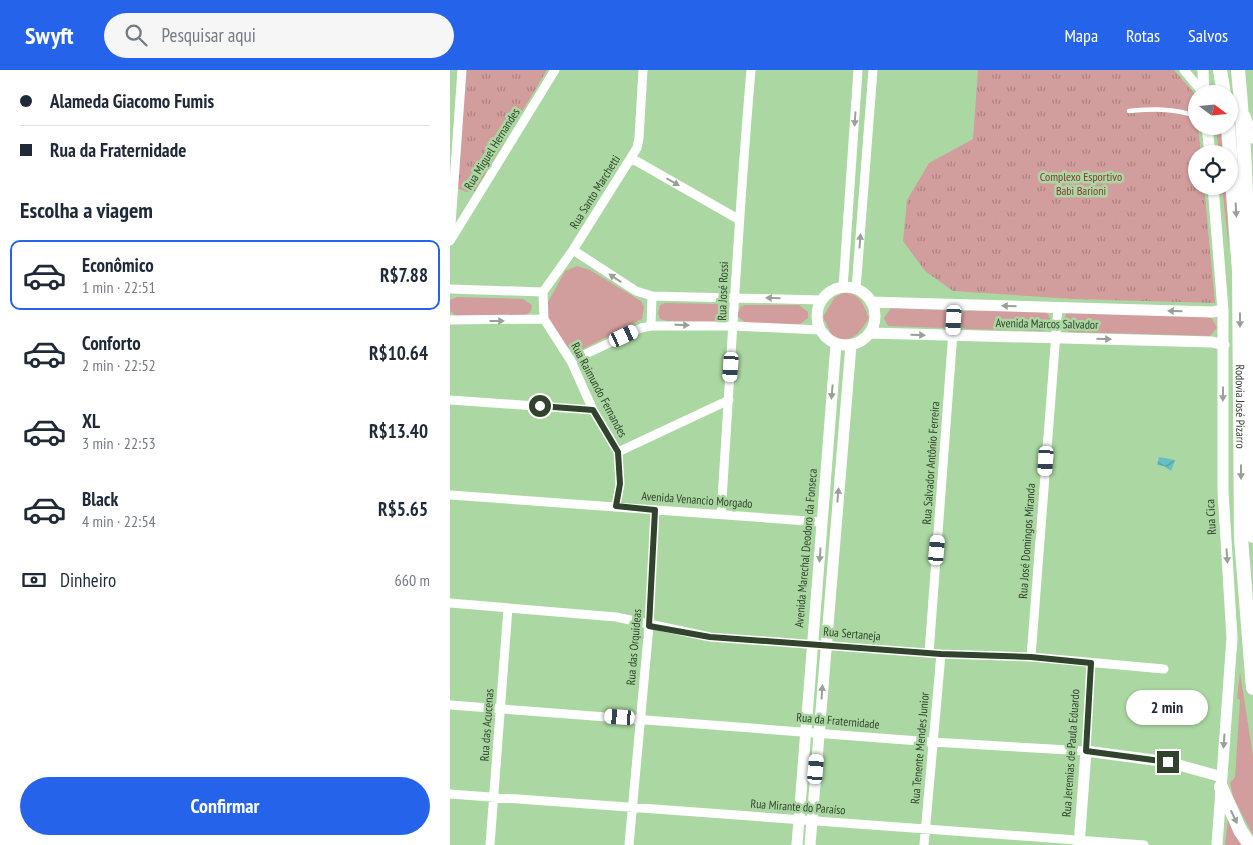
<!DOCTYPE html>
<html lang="pt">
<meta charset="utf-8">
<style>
body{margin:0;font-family:"PT Sans Narrow",sans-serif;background:#f6f6f7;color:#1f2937;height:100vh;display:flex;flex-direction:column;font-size:19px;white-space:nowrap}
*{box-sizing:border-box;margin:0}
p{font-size:16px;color:#747a83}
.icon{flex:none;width:28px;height:28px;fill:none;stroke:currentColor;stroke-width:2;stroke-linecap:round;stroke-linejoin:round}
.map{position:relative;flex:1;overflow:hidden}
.details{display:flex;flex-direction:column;background:#fff;width:450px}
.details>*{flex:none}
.hud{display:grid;align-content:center;height:110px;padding:0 20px;background:#fff}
.needle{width:32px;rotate:106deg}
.buttons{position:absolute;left:738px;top:15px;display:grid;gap:10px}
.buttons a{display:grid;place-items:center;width:50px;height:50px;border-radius:50%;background:#fff;box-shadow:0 1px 4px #0004;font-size:25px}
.end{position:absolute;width:22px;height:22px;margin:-11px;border:6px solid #31432d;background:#fff;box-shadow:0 0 0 2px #fff}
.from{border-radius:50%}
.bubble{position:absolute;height:35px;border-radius:18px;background:#fff;box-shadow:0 1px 4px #0004;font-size:16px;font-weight:800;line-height:35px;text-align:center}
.car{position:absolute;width:15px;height:30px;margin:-15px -8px;border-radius:6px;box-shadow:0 0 4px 1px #0007;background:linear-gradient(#fff 24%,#345 0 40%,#fff 0 76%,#345 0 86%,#fff 0)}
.hud b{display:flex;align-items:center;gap:18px;height:48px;font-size:19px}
.hud b+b{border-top:1px solid #e0e1e3}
.hud i{width:12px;height:12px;background:#1f2937}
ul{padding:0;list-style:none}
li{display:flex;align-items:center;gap:15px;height:70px;margin:0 10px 8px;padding:0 10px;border:2px solid transparent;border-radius:10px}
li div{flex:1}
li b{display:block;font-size:19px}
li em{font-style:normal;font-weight:800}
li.selected{border-color:#2563eb}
li>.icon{width:45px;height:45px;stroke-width:1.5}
h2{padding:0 20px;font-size:22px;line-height:60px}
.pay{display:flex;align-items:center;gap:12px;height:55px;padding:0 20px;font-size:19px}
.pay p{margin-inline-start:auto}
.primary-button{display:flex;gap:10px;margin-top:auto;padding:10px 20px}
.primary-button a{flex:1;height:58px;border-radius:30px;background:#2563eb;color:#fff;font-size:20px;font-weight:800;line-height:58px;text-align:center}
header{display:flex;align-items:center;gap:30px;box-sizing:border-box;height:70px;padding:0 25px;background:#2563eb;color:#fff}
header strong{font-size:24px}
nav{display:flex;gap:28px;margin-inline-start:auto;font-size:18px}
.search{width:350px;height:45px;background:#f6f6f7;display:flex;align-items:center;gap:12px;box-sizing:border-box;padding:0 18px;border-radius:28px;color:#747a83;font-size:19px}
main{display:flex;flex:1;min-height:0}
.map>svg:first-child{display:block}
.grass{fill:#d29e9d}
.park{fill:url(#park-tufts)}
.water{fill:url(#water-waves)}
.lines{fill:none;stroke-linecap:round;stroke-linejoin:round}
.lane{stroke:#fff;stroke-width:4.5}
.street{stroke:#fff;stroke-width:9}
.secondary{stroke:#fff;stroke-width:11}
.primary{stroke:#fff;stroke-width:14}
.oneway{fill:#98a196}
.route{stroke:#31432d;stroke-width:6}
.labels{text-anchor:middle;stroke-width:5;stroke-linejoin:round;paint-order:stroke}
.street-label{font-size:12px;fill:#31432d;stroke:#abd8a2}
.park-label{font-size:12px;fill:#8a3539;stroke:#abd8a2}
</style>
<header>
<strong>Swyft</strong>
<div class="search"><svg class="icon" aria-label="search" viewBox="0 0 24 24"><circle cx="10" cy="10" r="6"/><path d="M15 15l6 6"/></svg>Pesquisar aqui</div>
<nav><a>Mapa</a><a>Rotas</a><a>Salvos</a></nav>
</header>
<main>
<section class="details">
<div class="hud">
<b><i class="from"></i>Alameda Giacomo Fumis</b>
<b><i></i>Rua da Fraternidade</b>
</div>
<h2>Escolha a viagem</h2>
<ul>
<li class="selected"><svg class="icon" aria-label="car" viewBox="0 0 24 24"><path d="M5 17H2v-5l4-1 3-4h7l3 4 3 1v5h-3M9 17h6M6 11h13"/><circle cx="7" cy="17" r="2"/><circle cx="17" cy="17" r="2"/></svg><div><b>Econômico</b><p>1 min · 22:51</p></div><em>R$7.88</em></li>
<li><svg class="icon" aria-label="car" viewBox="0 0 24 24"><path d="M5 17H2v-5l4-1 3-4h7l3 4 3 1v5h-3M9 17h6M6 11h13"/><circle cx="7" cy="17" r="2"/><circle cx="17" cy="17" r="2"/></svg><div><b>Conforto</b><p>2 min · 22:52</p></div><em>R$10.64</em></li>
<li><svg class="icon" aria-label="car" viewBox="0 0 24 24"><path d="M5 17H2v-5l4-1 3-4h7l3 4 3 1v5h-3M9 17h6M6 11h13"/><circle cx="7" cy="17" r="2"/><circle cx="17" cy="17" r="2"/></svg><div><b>XL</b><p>3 min · 22:53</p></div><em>R$13.40</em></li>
<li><svg class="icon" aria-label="car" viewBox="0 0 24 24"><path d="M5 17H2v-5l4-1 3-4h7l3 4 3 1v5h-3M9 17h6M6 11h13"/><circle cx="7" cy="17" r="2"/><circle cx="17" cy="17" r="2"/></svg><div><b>Black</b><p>4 min · 22:54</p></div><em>R$5.65</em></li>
</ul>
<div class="pay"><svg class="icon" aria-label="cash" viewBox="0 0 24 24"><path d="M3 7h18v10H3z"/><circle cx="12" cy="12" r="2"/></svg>Dinheiro<p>660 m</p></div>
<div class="primary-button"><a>Confirmar</a></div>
</section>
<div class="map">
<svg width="803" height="775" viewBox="0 0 803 775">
<defs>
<pattern id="park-tufts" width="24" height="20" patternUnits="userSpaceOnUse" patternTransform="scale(1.25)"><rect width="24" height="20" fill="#d29e9d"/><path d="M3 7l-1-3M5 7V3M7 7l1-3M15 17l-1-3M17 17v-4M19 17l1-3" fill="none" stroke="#ab8280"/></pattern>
<pattern id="water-waves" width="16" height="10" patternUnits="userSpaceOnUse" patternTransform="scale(1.25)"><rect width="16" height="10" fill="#66bfc4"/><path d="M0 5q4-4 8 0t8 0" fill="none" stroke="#559da0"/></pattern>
</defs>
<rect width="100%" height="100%" fill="#abd8a2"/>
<!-- grass -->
<path class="grass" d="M 766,56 L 770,56 L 773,84 L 769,84 Z
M 772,116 L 776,116 L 779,182 Z
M 127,196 L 140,200 L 191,231 L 194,237 L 192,249 L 129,281 L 116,277 L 98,248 L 96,236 L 115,201 Z
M 393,223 C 410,222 413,234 419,248 C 409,263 402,276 382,266 L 373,247 L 385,227 Z
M 7,227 L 73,229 L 82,235 L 81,241 L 74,247 L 6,246 L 0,241 L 0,230 Z
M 215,233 L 266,234 L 273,235 L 276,241 L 276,246 L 268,252 L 217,251 L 210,249 L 208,243 L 210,235 Z
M 295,235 L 349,235 L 358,242 L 358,248 L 350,254 L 296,253 L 287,246 L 290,237 Z
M 441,238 L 495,240 L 499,251 L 493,258 L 438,256 L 434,248 Z
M 522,240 L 595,242 L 599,245 L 601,255 L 593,261 L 516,259 L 512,257 L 509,248 L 514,241 Z
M 620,242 L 753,246 L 762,248 L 767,258 L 760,266 L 619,262 L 612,255 L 616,244 Z
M 790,602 L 803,686 L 803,765 L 783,727 L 780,713 L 785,707 L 790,630 L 787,628 Z
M 778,749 L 794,775 L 775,775 Z"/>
<!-- park -->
<path class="park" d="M 14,0 L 97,0 L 25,121 L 16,122 L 7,118 Z
M 528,0 L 724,0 L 745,24 L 746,56 L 748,56 L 751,84 L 746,84 L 746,116 L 754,116 L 765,233 L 623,229 L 503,221 L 475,201 L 453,171 L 457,130 L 479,93 L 523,69 Z"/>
<!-- water -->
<path class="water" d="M 709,387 L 725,390 L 721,401 L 714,396 L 707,395 Z"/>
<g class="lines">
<!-- lane -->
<path class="lane" d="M 679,41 C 703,39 723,38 746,46"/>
<!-- street -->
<path class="street" d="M 734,0 L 754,24
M 181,88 L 288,149
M 0,168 L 12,0
M 0,171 L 105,0
M 123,180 L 186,221 L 202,226 L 372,230
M 393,218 L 408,0
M 0,219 L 93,222
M 406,219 L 423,0
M 94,249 L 93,222 L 123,180 L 187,78 L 189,68 L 193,0
M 94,249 L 121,291 L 143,340 L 168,382 L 170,414 L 166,436
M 0,250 L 94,249
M 201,256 L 202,226
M 121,291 L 191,258 L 201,256 L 284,256 L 370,260
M 0,330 L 143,340
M 168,382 L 279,330
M 0,425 L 372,452
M 271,444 C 281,296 288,148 301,0
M 0,533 L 166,547 L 260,567 L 491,584 L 581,587 L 714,599
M 479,583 L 505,235
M 581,587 L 608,237
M 0,635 L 482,672 L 636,681 L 641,593
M 0,724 L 694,775
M 40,775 L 58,538
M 179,775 L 199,556 L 205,440
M 474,775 L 491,584"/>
<!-- secondary -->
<path class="secondary" d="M 753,0 L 754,24
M 795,46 L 803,68
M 757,56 L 760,84
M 763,116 L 773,240 L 773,421 L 782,568 L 767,775
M367 246a29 29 0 1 1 58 0a29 29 0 1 1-58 0Z
M 421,232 L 762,242 L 773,240
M 420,263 L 762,272 L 774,275
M 347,775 L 386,274
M 360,775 L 401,275
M 629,775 L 636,681 L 718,692 L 772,707"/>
<!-- primary -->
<g class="primary">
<path d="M 770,0 L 774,24"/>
<path d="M 788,0 C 803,154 796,311 803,466"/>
<path id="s1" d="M 778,56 L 789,201 L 791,468 L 803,618"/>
<path d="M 771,717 L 790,760 L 800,775"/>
</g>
</g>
<!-- one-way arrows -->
<defs><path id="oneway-solid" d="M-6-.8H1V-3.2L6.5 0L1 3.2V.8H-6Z" transform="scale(1.25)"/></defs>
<g class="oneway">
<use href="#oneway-solid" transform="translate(405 49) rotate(94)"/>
<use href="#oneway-solid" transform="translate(223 112) rotate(30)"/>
<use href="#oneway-solid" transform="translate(786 140) rotate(87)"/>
<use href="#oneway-solid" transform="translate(410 171) rotate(-86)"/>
<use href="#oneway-solid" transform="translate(165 208) rotate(-147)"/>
<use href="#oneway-solid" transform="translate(323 228) rotate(-178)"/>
<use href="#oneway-solid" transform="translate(559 236) rotate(-179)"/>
<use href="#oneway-solid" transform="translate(725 241) rotate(-178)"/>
<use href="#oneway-solid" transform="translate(790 250) rotate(90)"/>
<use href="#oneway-solid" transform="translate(47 251)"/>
<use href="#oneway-solid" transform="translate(232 255) rotate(1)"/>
<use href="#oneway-solid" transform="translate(468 265) rotate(1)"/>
<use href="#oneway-solid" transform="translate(654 269) rotate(1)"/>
<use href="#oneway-solid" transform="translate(382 322) rotate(95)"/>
<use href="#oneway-solid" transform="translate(773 324) rotate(91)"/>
<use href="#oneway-solid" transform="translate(791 402) rotate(90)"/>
<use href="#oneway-solid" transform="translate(388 425) rotate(-85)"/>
<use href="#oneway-solid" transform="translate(370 485) rotate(94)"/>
<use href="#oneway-solid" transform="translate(777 486) rotate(86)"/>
<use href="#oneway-solid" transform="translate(372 622) rotate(-86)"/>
<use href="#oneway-solid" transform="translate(774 671) rotate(94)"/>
<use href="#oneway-solid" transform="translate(784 747) rotate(65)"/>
</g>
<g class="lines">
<!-- route -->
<path class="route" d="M 90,336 L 143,340 L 168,382 L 170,414 L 166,436 L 205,440 L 199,556 L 260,567 L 491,584 L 581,587 L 641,593 L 636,681 L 718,692"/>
</g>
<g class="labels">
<!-- street labels -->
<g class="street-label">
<text transform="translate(42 79) rotate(-58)" y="4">Rua Miguel Hernandes</text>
<text transform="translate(145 122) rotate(-58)" y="4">Rua Santo Marchetti</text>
<text transform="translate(273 221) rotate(-88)" y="4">Rua José Rossi</text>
<text transform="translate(597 254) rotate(1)" y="4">Avenida Marcos Salvador</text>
<text transform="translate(149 320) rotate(62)" y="4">Rua Raimundo Fernandes</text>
<text dy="4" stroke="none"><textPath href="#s1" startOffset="281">Rodovia José Pizarro</textPath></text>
<text transform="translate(481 393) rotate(-86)" y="4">Rua Salvador Antônio Ferreira</text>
<text transform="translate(247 430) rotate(4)" y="4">Avenida Venancio Morgado</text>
<text transform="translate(761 447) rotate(-93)" y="4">Rua Cica</text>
<text transform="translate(577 471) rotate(-86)" y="4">Rua José Domingos Miranda</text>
<text transform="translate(356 478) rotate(-85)" y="4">Avenida Marechal Deodoro da Fonseca</text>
<text transform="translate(402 564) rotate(5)" y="4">Rua Sertaneja</text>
<text transform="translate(184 577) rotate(-85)" y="4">Rua das Orquideas</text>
<text transform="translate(388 651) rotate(5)" y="4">Rua da Fraternidade</text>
<text transform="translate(37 655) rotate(-86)" y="4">Rua das Acucenas</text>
<text transform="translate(470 678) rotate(-85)" y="4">Rua Tenente Mendes Junior</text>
<text transform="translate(621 683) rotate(-86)" y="4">Rua Jeremias de Paula Eduardo</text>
<text transform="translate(348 737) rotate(4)" y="4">Rua Mirante do Paraíso</text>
</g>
<!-- park labels -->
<g class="park-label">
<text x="631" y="111">Complexo Esportivo<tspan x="631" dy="14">Babi Barioni</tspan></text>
</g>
</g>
</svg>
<div class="buttons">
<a><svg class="needle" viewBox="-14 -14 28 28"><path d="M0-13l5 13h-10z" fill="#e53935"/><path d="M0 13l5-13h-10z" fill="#747a83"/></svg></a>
<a><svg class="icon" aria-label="locate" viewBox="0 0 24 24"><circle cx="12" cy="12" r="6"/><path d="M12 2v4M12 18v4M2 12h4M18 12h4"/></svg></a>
</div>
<i class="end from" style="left:90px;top:336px"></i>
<i class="end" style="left:718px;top:692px"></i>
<div class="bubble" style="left:676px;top:620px;width:82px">2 min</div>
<i class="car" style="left:504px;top:250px;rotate:183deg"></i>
<i class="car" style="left:174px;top:266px;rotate:65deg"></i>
<i class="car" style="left:281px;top:297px;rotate:184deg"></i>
<i class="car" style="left:596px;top:391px;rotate:184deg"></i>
<i class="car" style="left:487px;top:480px;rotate:5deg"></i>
<i class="car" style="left:170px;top:647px;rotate:274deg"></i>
<i class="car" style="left:366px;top:699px;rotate:5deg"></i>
</div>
</main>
